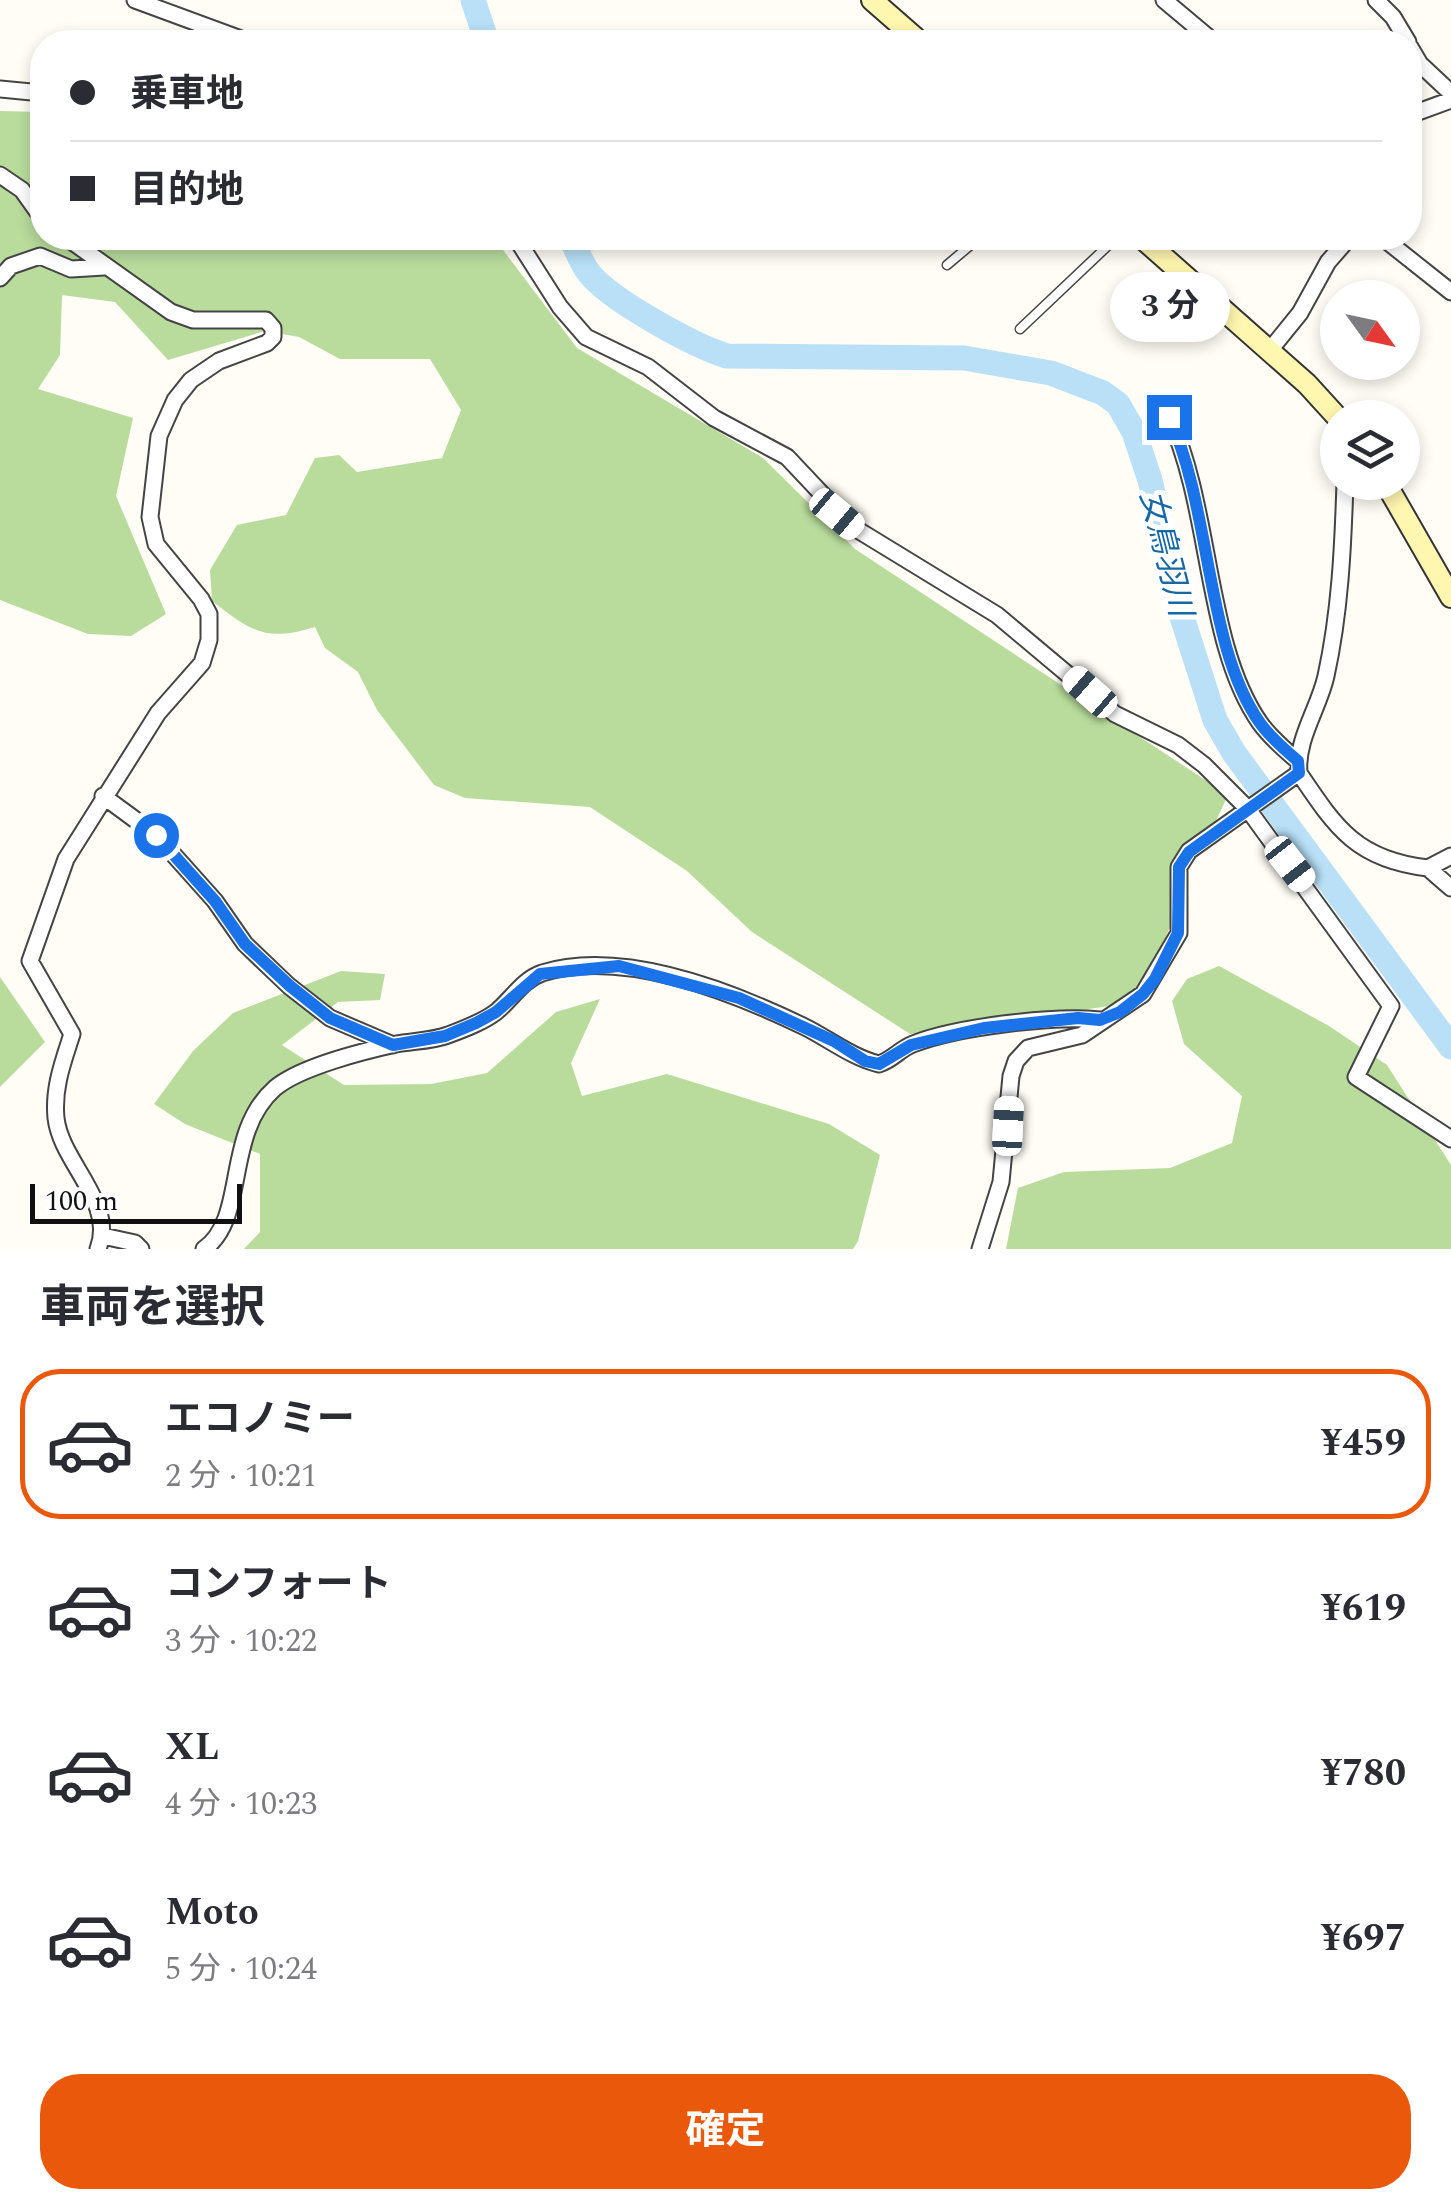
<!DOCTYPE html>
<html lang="ja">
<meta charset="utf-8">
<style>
body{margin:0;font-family:Spectral,"Noto Sans JP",serif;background:#f7f7f7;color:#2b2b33;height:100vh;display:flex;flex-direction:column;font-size:38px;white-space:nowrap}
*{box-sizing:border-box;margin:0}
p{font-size:32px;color:#7c7c81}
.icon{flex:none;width:55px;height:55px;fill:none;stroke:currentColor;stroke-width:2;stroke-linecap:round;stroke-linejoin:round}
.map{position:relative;height:1249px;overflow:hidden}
.side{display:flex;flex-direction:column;background:#fff;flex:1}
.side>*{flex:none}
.banner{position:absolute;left:30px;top:30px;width:1392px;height:220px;border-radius:40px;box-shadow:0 5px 15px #0003;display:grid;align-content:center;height:220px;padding:0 40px;background:#fff}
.needle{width:65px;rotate:123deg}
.controls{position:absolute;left:1320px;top:280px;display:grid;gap:20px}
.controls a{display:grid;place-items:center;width:100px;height:100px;border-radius:50%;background:#fff;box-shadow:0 5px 15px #0003;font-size:50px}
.scale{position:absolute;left:30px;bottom:25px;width:212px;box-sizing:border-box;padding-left:10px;border:5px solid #111;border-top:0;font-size:28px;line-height:35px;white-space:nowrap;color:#111;-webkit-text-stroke:8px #fff;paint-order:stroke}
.end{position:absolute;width:45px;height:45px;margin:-22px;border:12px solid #1a73e8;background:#fff;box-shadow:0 0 0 5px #fff}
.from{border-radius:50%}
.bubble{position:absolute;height:70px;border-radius:35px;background:#fff;box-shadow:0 5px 15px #0003;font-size:32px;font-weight:700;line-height:70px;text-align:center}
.car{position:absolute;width:30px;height:60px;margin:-30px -15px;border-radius:12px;box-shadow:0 0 8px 2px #0007;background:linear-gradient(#fff 24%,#345 0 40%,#fff 0 76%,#345 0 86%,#fff 0)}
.banner b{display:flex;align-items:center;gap:35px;height:95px;font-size:38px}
.banner b+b{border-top:2px solid #e1e1e2}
.banner i{width:25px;height:25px;background:#2b2b33}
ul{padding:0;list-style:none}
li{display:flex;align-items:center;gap:30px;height:150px;margin:0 20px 15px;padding:0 20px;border:5px solid transparent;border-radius:40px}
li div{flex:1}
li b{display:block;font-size:38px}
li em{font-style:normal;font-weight:700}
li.on{border-color:#ea580c}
li>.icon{width:90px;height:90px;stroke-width:1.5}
h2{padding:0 40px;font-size:45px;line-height:120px}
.button{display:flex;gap:20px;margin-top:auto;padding:20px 40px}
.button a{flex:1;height:115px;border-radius:40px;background:#ea580c;color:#fff;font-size:40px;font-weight:700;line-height:115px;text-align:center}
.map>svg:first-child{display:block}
.forest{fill:#b9dc9c}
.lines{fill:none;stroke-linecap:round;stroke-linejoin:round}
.river{stroke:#b9e0f7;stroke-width:25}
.lane-casing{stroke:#444;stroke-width:11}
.street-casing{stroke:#444;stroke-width:19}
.secondary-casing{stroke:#333;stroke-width:24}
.lane{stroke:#fff;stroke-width:8}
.street{stroke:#fff;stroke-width:15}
.secondary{stroke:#fff6b0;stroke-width:20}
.route{stroke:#1a73e8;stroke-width:12}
.labels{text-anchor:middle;stroke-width:10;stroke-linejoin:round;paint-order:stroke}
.water-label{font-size:32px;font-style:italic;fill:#1768a6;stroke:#fff}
</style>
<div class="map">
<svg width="1451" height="1249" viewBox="0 0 1451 1249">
<rect width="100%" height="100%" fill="#fffdf5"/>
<!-- forest -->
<path class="forest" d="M 0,111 L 42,112 L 42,238 L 494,238 L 577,348 L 763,458 L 855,549 L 1228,795 L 1215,823 L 1186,843 L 1170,867 L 1170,927 L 1149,975 L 1117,1005 L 910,1034 L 752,932 L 687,871 L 590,807 L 465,798 L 434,785 L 377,710 L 358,672 L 325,648 L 315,627 C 266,642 252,632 212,601 L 210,570 L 237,525 L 286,515 L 315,458 L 339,455 L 357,472 L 442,458 L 461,410 L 430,359 L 340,359 L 299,337 L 265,331 L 168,360 L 115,302 L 62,295 L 60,355 L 38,389 L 133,418 L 116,496 L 166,614 L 131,636 L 88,634 L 0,600 Z
M 1219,966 L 1329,1026 L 1387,1065 L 1451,1165 L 1451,1249 L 1006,1249 L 1018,1188 L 1064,1172 L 1170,1168 L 1232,1143 L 1242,1096 L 1184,1044 L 1172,1001 L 1187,979 Z
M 341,971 L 385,974 L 380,1000 L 338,1002 L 282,1045 L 344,1085 L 431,1084 L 487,1073 L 556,1012 L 600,999 L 571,1063 L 582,1096 L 667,1074 L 829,1124 L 880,1155 L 858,1241 L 853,1249 L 244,1249 L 260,1232 L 260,1154 L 185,1124 L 154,1104 L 193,1051 L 233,1013 Z
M 0,977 L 45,1042 L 0,1087 Z"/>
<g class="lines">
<!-- river -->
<path class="river" d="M 473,0 L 487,42
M 571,238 C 576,249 581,263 589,273 C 610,300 694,346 727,356 L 964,358 L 1051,373 L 1103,393 L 1118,404 L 1134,432 L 1150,480 L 1181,614 L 1215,720 L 1234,753 L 1451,1047"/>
<!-- lane casing -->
<g class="lane-casing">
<path id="lane" d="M 947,265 L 979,238
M 1020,329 L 1116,238"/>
</g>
<!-- street casing -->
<g class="street-casing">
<path id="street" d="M 135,0 L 249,42
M 1164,0 L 1214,42
M 1376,0 L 1393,17 L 1408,42
M 1410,47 L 1420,64 L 1451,93
M 0,89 L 42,93
M 1410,115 L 1451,100
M 0,175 L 22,190 L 42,218
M 67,238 L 171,312 L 193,320 L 266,320 L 273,328 L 273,337 L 267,343 L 219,361 L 191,380 L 175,400 L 159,436 L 150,517 L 156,544 L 201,599 L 209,614 L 209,640 L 202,663 L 158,713 L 66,859 L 30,961 L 72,1034 C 63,1062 53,1088 56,1118 C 61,1163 116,1202 98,1249
M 516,238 L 560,307 L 586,337 L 648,367 L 714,418 L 787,457 L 853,527 L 997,615 L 1115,714 L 1178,745 L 1204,765 L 1247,808 L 1391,1006 L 1356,1077 L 1451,1139
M 1383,238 L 1451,292
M 0,278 L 11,266 L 40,256 L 71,269 L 104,267
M 1270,350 L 1300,313 L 1328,262 L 1349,238
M 1169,417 C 1212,509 1205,645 1260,723 C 1270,737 1285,750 1298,761
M 1299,773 C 1336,828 1357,860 1428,868 L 1451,856
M 103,796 L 156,835 L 215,901 L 245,944 L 289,986 L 330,1018 L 393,1045
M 1428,868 L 1451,888
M 103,1236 L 135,1243 L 141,1249
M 204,1249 C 248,1218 223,1134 275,1088 C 300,1067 364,1051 396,1044 C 413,1041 432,1041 448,1035 C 464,1029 483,1022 496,1012 C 512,999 522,980 542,973 C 622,948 733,992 805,1027 C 829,1039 853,1058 879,1064 C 892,1060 900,1049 913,1044 C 956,1027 1054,1015 1100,1020
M 980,1249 L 1001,1182 L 1011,1076 L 1016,1061 L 1028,1048 L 1082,1035 L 1143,994 L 1179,933 L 1179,867 L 1189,851 L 1299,773 C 1296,739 1319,708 1326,676 C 1340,612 1343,548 1345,482"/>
</g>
<!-- secondary casing -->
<g class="secondary-casing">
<path id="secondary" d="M 872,0 L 920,42
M 1142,238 L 1307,384 L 1338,418
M 1385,482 L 1451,597"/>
</g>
<!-- lane -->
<use href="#lane" class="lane"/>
<!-- street -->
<use href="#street" class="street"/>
<!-- secondary -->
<use href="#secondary" class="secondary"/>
</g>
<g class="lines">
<!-- route -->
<path class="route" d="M 156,835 L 215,901 L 245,944 L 290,986 L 330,1018 L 393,1045 L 445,1036 L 476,1023 L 496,1012 L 540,974 L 619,966 L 739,998 L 834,1041 L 865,1061 L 879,1064 L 911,1045 L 984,1028 L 1078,1018 L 1100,1020 L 1120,1012 L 1143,994 L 1155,979 L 1178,933 L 1179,867 L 1189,852 L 1299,773 L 1298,761 C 1285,750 1270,737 1260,723 C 1205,645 1212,509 1169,417"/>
</g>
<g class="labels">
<!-- water labels -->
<g class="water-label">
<text transform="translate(1167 553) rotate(76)" y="11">女鳥羽川</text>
</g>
</g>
</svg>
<div class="controls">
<a><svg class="needle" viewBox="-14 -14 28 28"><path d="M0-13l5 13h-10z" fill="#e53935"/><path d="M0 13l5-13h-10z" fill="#7c7c81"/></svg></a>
<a><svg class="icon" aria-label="layers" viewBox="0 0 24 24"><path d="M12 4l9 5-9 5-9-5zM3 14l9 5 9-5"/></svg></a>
</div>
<div class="scale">100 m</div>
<i class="end from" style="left:156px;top:835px"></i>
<i class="end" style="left:1169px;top:417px"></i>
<div class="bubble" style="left:1110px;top:272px;width:120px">3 分</div>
<i class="car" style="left:837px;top:514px;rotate:130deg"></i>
<i class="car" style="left:1090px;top:692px;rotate:311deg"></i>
<i class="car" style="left:1290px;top:864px;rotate:142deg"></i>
<i class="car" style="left:1008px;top:1126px;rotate:3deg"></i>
<div class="banner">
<b><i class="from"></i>乗車地</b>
<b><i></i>目的地</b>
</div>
</div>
<section class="side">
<h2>車両を選択</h2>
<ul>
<li class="on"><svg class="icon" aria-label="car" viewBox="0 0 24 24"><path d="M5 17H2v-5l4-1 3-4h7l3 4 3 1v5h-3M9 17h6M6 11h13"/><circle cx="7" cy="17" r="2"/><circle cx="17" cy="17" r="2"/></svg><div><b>エコノミー</b><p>2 分 · 10:21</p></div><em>¥459</em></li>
<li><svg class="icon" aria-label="car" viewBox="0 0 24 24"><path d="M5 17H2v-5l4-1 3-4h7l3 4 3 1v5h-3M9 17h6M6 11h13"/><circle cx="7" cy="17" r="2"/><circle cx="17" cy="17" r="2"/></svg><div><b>コンフォート</b><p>3 分 · 10:22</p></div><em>¥619</em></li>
<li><svg class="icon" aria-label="car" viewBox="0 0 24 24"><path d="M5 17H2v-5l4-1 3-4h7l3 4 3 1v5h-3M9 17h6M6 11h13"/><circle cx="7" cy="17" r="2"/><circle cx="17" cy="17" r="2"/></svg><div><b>XL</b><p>4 分 · 10:23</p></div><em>¥780</em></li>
<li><svg class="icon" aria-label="car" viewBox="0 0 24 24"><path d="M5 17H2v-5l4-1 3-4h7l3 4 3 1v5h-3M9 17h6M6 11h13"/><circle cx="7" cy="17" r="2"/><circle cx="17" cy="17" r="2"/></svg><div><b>Moto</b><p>5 分 · 10:24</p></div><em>¥697</em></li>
</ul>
<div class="button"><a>確定</a></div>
</section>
